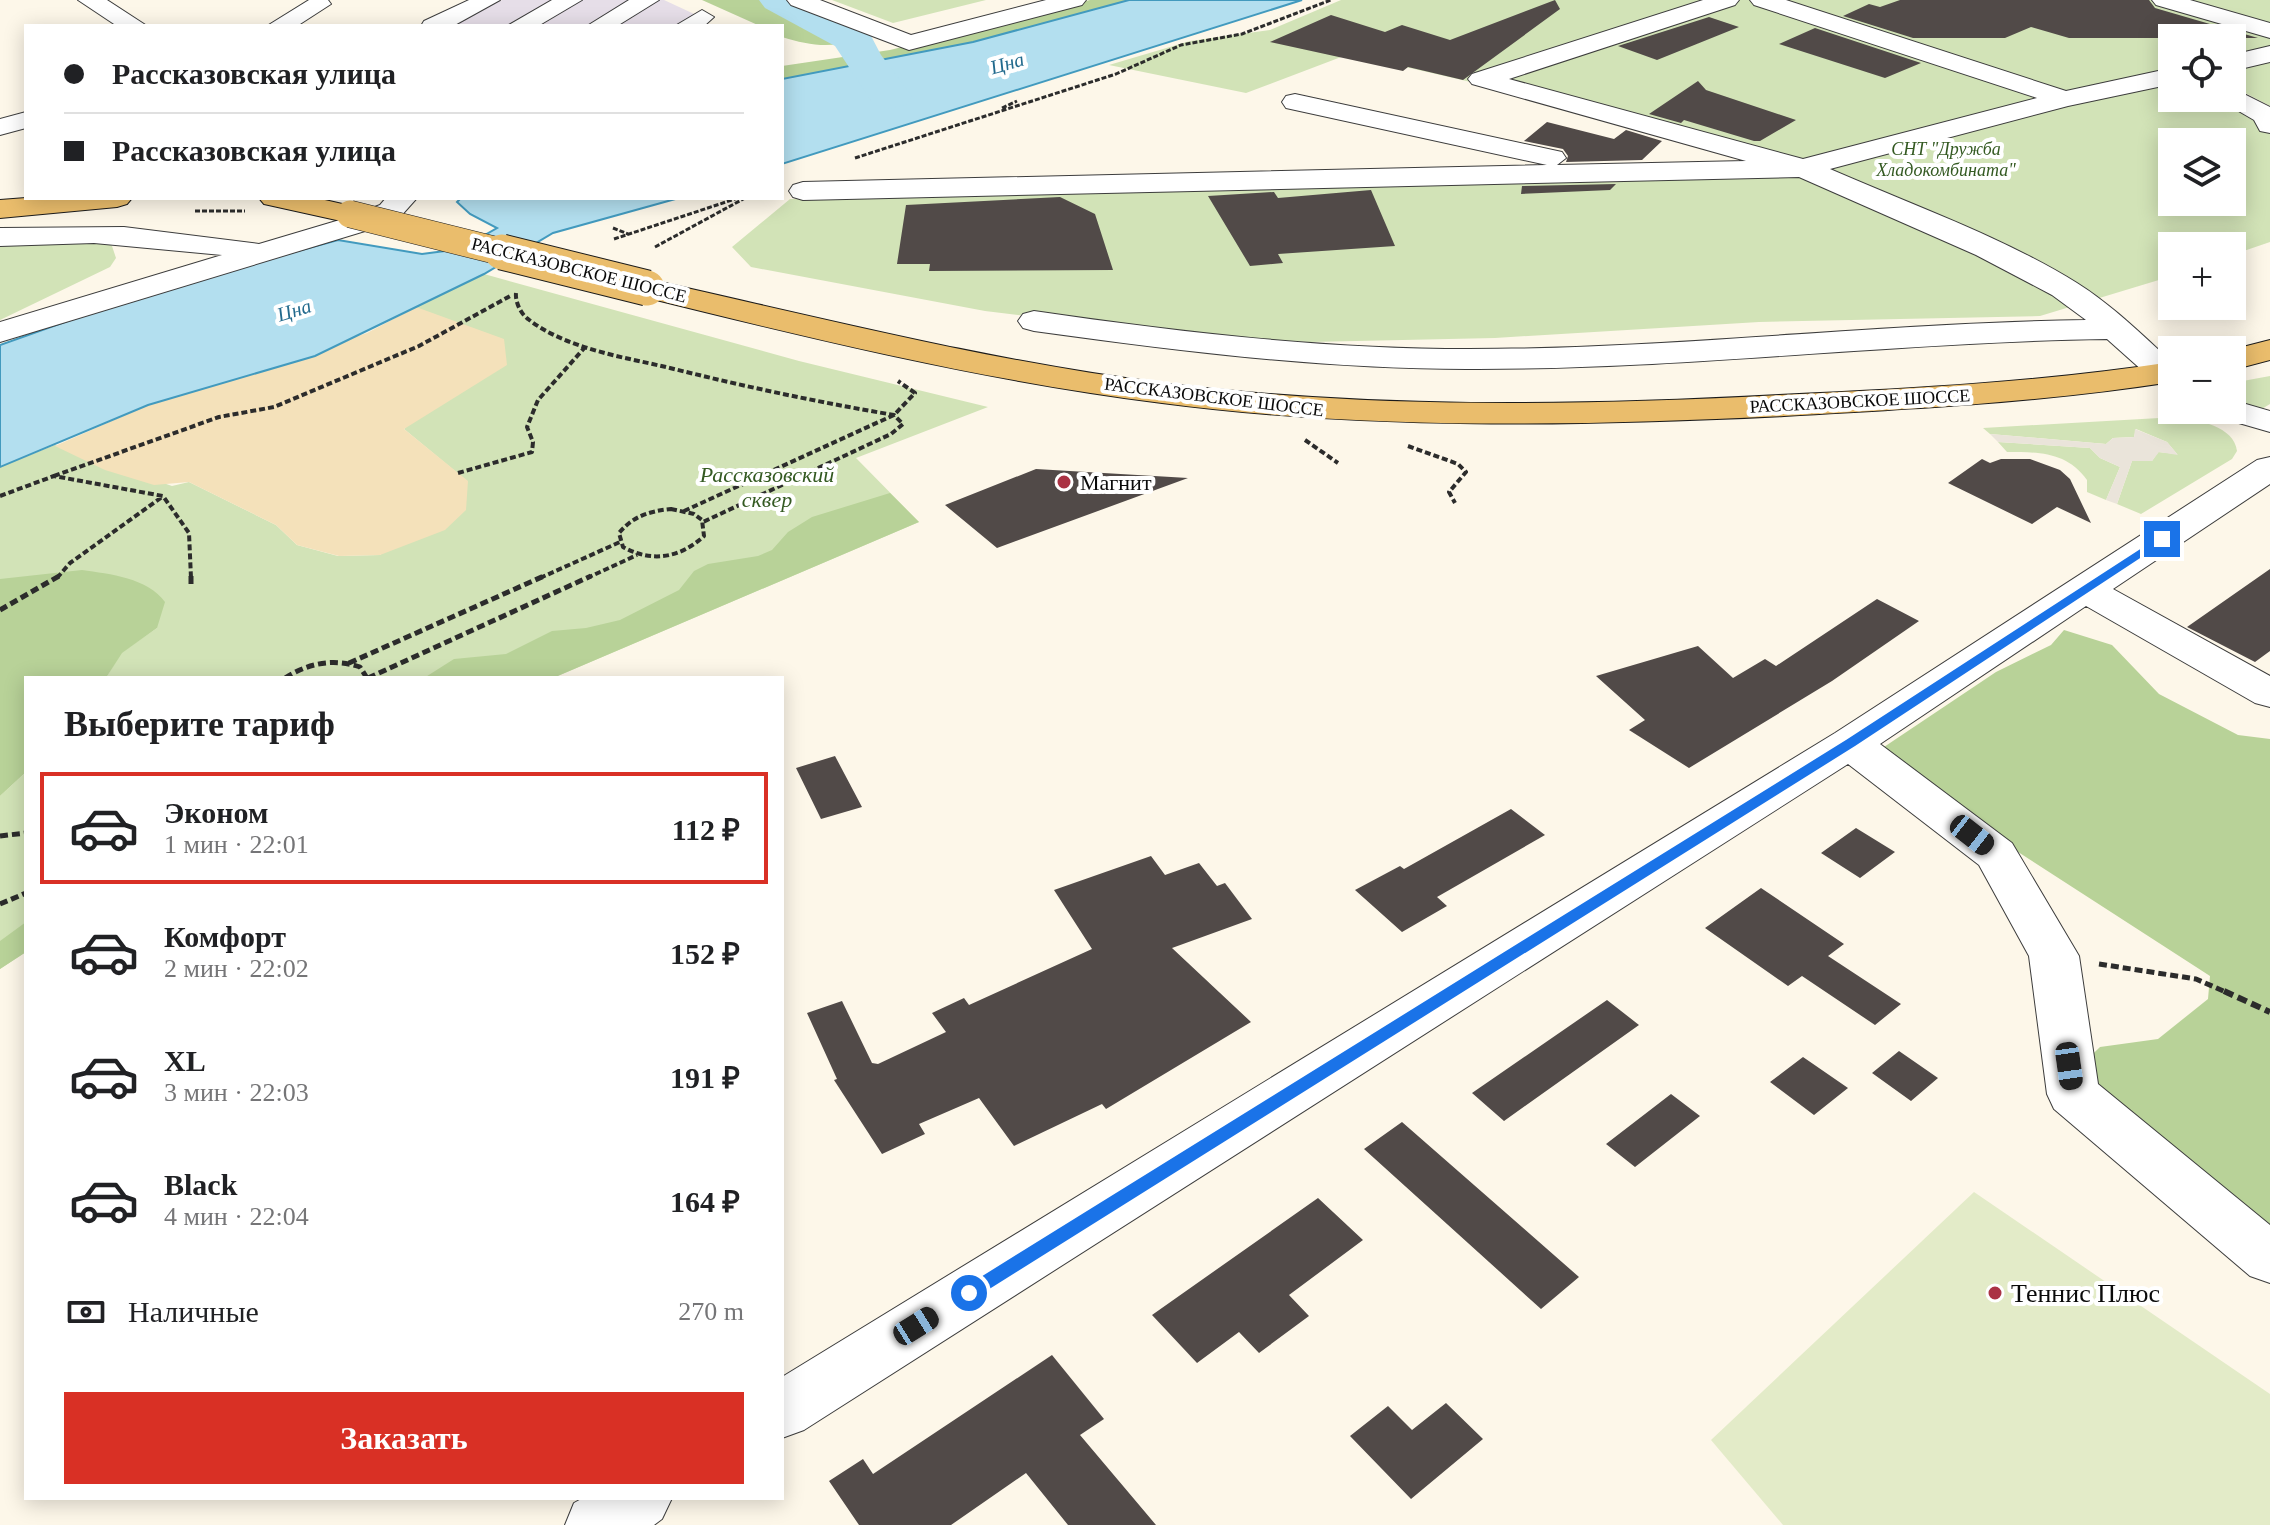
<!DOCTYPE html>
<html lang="ru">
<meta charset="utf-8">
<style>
body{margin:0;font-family:"Times New Roman",serif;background:#f2f2f2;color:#202124;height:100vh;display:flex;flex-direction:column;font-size:30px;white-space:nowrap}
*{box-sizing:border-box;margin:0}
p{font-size:26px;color:#757577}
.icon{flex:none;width:44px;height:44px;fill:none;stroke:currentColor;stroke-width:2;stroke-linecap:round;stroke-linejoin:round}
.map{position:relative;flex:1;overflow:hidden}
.panel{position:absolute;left:24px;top:676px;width:760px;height:824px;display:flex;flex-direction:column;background:#fff;border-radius:0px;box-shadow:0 4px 20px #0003}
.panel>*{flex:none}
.top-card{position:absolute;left:24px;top:24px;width:760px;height:176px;border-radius:0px;box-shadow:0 4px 20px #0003;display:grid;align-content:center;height:176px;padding:0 40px;background:#fff}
.fabs{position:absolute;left:2158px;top:24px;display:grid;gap:16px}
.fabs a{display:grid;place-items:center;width:88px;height:88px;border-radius:0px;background:#fff;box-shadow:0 4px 20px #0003;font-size:40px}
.end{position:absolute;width:36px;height:36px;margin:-18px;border:10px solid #1a73e8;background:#fff;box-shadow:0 0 0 4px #fff}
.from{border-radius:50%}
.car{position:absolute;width:24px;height:48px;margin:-24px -12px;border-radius:10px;box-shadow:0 0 6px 2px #0007;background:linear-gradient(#222 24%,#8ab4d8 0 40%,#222 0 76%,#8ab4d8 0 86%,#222 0)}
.top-card b{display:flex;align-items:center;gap:28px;height:76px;font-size:30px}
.top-card b+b{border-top:2px solid #e0e0e0}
.top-card i{width:20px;height:20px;background:#202124}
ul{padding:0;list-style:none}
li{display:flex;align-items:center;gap:24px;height:112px;margin:0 16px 12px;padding:0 24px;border:4px solid transparent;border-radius:0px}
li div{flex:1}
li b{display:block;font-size:30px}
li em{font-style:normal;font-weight:800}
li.current{border-color:#d93025}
li>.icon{width:72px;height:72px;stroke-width:1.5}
h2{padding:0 40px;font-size:36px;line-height:96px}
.pay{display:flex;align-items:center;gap:20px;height:88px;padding:0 40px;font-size:30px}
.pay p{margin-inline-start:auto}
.cta{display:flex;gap:16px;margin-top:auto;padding:16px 40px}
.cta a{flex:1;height:92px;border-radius:0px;background:#d93025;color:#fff;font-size:32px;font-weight:800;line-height:92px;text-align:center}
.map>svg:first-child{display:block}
.industrial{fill:#e6dee8}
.green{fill:#d2e3b7;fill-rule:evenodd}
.forest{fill:#b8d298}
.sand{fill:#f4e1ba}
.pitch{fill:#e3ebc8}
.plaza{fill:#eae4da}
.water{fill:#b3dfef;stroke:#429abe;stroke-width:2}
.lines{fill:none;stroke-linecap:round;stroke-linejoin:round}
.river{fill:#b3dfef;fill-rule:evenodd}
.building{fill:#514a48}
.minor-casing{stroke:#3d3d3d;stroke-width:2}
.major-casing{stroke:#1b1b1b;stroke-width:2}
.path-far3{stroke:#2c2c2c;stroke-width:3;stroke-dasharray:5 2;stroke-linecap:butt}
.path-far2{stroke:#2c2c2c;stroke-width:4;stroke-dasharray:6 3;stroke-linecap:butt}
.path-far1{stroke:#2c2c2c;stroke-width:5;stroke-dasharray:8 4;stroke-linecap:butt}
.path{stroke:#2c2c2c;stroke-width:6;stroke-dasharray:10 5;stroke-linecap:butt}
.minor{fill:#fff;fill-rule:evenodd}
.major{fill:#eabd6c;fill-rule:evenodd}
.major-bridge-far1-casing{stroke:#1b1b1b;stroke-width:28;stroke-linecap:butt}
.major-bridge-casing{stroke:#1b1b1b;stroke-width:37;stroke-linecap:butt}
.major-bridge-far1{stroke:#eabd6c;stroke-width:27}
.major-bridge{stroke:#eabd6c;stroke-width:35}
.route{fill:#1a73e8}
.poi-dot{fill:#aa3244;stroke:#fff;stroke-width:3}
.labels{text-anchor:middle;stroke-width:8;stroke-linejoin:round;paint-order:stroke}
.far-park-label{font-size:18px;font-style:italic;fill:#345a22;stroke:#fff}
.far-street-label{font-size:18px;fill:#0a0a0a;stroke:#fff}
.far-water-label{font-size:20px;font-style:italic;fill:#226a8d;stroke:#fff}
.park-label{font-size:22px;font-style:italic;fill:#345a22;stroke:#fff}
.poi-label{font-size:22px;fill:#0a0a0a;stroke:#fff;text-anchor:start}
.near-poi-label{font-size:26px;fill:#0a0a0a;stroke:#fff;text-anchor:start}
</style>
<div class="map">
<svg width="2270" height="1525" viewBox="0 0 2270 1525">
<rect width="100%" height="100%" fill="#fdf7e9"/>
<!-- industrial -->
<path class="industrial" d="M 502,0 L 664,0 L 705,19 L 710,26 L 447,26 Z"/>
<!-- green -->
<path class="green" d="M 832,0 L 986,0 L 893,23 Z
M 1341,0 L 2164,0 L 2270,30 L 2270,48 L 2232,56 L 2232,38 L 2172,38 L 2172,98 L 2232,98 L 2257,109 L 2270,134 L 2270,242 L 2232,255 L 2232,246 L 2172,246 L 2172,276 L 2040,316 L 1759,322 L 1495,338 L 1310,342 L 1194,336 L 985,311 L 751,267 L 732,247 L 790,199 L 1768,176 L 1783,154 L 1349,54 L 1246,93 L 1109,65 L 1190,41 L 1270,30 ZM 2172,142 L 2232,142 L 2232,202 L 2172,202 Z
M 2188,0 L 2270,0 L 2270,23 Z
M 2270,60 L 2270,106 L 2232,86 L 2232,68 Z
M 105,242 L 112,246 L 116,258 L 110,267 L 0,320 L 0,243 Z
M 484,274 L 799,361 L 988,407 L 856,458 L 919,522 L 553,678 L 106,678 L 121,653 L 157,628 L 14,579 L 0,579 L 0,467 L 55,445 L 172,486 L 189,482 L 276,525 L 297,545 L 338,556 L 380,555 L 467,481 L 404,429 L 411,422 L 436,318 L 416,307 Z
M 2270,376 L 2270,404 L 2260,410 L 2232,406 L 2232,383 Z
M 2177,417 C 2198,420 2234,426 2237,451 L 2232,459 L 2141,514 L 2117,504 L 2132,461 L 2152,461 L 2158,452 L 2177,454 L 2167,442 L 2136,429 L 2134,437 L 2113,438 L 2106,444 L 1990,434 L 1983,428 Z
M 1998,442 L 2090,448 L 2100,458 L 2120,467 L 2106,500 L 2087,492 L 2087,480 C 2067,452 2039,452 2007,452 Z
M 26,772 L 26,952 L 0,969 L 0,796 Z"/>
<!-- forest -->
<path class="forest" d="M 702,0 L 808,0 L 875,25 C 848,51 817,48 782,37 L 782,26 L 760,26 Z
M 1090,0 L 1129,0 L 973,42 L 782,79 L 782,66 L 890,50 Z
M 890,493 L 919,522 L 553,678 L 424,678 L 454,659 L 506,654 L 552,631 L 586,628 L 620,620 L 679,590 L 694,571 L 708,564 L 758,556 L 772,550 L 788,532 L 812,517 Z
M 82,570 C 110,574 148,578 165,602 L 157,628 L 122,653 L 106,678 L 26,678 L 26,772 L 0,796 L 0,579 Z
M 2064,630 L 2112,645 L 2159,694 L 2238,735 L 2270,739 L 2270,1245 L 2058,1088 L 2100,1047 L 2158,1039 L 2208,999 L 2210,976 L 1998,839 L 1881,749 L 1996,672 L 2051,645 Z
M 26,922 L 26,952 L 0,969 L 0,941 Z"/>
<!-- sand -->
<path class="sand" d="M 416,307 L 504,339 L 507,365 L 404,429 L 468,481 L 466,510 L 445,530 L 380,555 L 339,556 L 297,545 L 276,525 L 189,482 L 154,485 L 105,470 L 55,446 L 148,405 L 367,333 Z"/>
<!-- pitch -->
<path class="pitch" d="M 1974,1192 L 2270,1394 L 2270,1525 L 1783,1525 L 1711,1440 Z"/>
<!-- plaza -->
<path class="plaza" d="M 2135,429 L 2167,442 L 2178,455 L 2159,452 L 2152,461 L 2132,461 L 2117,504 L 2106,500 L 2120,467 L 2100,458 L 2090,448 L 1998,442 L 1990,434 L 2106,444 L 2113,438 L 2134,437 Z"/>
<!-- water -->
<path class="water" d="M 1129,0 L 1302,0 L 782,164 L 782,79 L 973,42 Z
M 461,198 L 679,198 L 553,233 L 484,274 L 315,356 L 148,405 L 0,467 L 0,345 L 155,290 L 338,240 L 422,254 L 460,249 L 497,228 L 470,214 L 457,202 Z"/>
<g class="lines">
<!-- river -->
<path class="river" d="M 759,0 L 810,0 L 868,30 L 881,55 L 912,96 L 906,105 L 890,109 L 874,105 L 835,46 L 765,8 Z"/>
</g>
<!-- building -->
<path class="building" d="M 1555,0 L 1560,9 L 1463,80 L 1408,67 L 1403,71 L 1270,42 L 1331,15 L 1385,32 L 1402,25 L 1450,40 Z
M 1900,0 L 2149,0 L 2155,8 L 2258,38 L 2069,38 L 2031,27 L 2005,38 L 1913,38 L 1843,16 L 1869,4 L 1880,7 Z
M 1709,17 L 1739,27 L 1657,60 L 1618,46 Z
M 1815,28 L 1921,63 L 1885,78 L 1779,44 Z
M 1698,81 L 1706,90 L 1796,120 L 1760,141 L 1754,141 L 1684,120 L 1681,123 L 1649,114 Z
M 1547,122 L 1614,139 L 1626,130 L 1662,141 L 1642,160 L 1566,162 L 1568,156 L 1563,149 L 1524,141 Z
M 1616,184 L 1610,190 L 1521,194 L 1522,186 Z
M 1371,190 L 1395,246 L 1278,254 L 1283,263 L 1250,266 L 1208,196 L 1274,192 L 1278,198 Z
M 1060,197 L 1095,214 L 1113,270 L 929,271 L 930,264 L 897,264 L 906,205 Z
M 1982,459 L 1990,463 L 2001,459 L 2030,459 L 2060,470 L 2070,479 L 2091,523 L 2057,507 L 2032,524 L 1948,483 Z
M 1036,469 L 1188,478 L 997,548 L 945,505 Z
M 2270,569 L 2270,651 L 2255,662 L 2187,627 Z
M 1877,599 L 1919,621 L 1832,681 L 1689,768 L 1629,730 L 1645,720 L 1596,676 L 1698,646 L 1733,678 L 1765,659 L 1776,666 Z
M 835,756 L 862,807 L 821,819 L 796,768 Z
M 1511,809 L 1545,835 L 1437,897 L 1447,906 L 1402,932 L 1355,890 L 1400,866 L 1404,869 Z
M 1856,828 L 1895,852 L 1860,878 L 1821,853 Z
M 1151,856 L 1165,875 L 1199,863 L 1217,886 L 1225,883 L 1252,919 L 1172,948 L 1251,1022 L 1106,1109 L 1102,1104 L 1014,1146 L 979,1098 L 919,1124 L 925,1134 L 882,1154 L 834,1080 L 837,1079 L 807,1013 L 842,1001 L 872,1063 L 878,1064 L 946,1032 L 932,1013 L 964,998 L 969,1005 L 1092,949 L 1054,890 Z
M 1761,888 L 1844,944 L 1828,956 L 1901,1004 L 1875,1025 L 1802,976 L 1788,986 L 1705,928 Z
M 1607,1000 L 1639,1025 L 1504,1121 L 1472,1093 Z
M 1899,1051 L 1938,1078 L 1911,1101 L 1872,1073 Z
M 1803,1057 L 1848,1088 L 1814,1115 L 1770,1082 Z
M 1671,1094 L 1700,1116 L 1635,1167 L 1606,1144 Z
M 1402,1122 L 1579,1277 L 1541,1309 L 1364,1149 Z
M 1318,1198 L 1363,1240 L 1289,1295 L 1309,1316 L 1259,1353 L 1239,1332 L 1197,1363 L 1152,1315 Z
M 1052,1355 L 1104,1419 L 1080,1435 L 1156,1525 L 1068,1525 L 1026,1473 L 951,1525 L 859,1525 L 829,1481 L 863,1459 L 873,1474 Z
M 1446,1403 L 1483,1439 L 1411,1499 L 1350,1436 L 1388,1406 L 1412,1430 Z"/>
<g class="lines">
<!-- minor casing -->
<g class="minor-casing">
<path id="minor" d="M 78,0 L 107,0 L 147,26 L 117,26 Z
M 309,0 L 328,0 L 331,4 L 297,26 L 267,26 Z
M 469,0 L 500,0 L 453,26 L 421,26 L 424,21 Z
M 552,0 L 582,0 L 538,26 L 507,26 Z
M 629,0 L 659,0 L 617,26 L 587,26 Z
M 787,0 L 820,0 L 911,35 L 1046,0 L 1086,0 L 1082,5 L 909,50 L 791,5 Z
M 1703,0 L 1739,0 L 1735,5 L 1509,79 L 1803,159 L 2037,98 L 1754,5 L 1750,0 L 1786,0 L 2066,91 L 2172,68 L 2172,84 L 2068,106 L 1830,169 C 1912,205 2001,236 2077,283 C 2112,305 2141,334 2172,362 L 2172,381 L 2153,380 L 2107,339 C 1894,342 1681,370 1467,369 C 1322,369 1178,351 1034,331 L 1023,328 L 1018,321 L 1023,314 L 1034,311 C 1178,332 1323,349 1469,349 C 1675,349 1880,323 2086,320 L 2052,295 L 1976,255 L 1799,177 L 803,200 L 793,197 L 789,191 L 793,185 L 803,182 L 1547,165 L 1286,108 L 1282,102 L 1286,96 L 1295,94 L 1562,152 L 1566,158 L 1557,165 L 1746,161 L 1472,84 L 1468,79 L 1472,74 Z
M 2152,0 L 2190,0 L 2270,23 L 2270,38 L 2156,5 Z
M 702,10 L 714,17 L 704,26 L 675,26 Z
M 2270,46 L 2270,62 L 2232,71 L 2232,55 Z
M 2232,88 L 2270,107 L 2270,133 L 2260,131 L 2254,120 L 2223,102 L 2220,98 L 2232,98 Z
M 26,112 L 26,128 L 0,135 L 0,119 Z
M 386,198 L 417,198 L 400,217 L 365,231 L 0,342 L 0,322 L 222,255 L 94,243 L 0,246 L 0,228 L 124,227 L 259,244 L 343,219 L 380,205 Z
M 2232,400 L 2270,411 L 2270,432 L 2218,417 L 2213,410 L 2232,410 Z
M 2270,457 L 2270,484 L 2113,589 L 2270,676 L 2270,707 L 2255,703 L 2086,606 L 1880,744 L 2012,843 L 2079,956 L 2098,1084 L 2270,1225 L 2270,1283 L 2250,1276 L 2054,1109 L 2047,1094 L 2029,956 L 1979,865 L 1848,764 L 804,1430 L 782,1438 L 782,1377 L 1835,733 L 2257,460 Z
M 583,1498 L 672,1498 L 662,1519 L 654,1525 L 565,1525 L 574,1503 Z"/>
</g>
<!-- major casing -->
<g class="major-casing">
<path id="major" d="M 26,198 L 132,198 L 127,204 L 117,207 L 0,218 L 0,200 Z
M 259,198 L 316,198 L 360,208 L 365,214 L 360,220 L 350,223 L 264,204 Z
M 647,279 C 818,317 988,361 1162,383 C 1367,409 1574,406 1779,395 C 1911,389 2042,382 2172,362 L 2172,382 C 2043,402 1914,409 1784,416 C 1577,426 1369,430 1162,403 C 985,381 809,338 636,295 L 631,288 L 636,281 Z
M 2270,340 L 2270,360 L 2232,370 L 2231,350 Z"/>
</g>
<!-- path-far3 -->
<path class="path-far3" d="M 1002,108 L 1017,101
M 855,158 L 1116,74 L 1181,45 L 1242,34 L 1331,0
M 195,211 L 245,211
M 613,228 L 628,234
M 614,239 L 738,198
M 655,247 L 745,198"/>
<!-- path-far2 -->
<path class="path-far2" d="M 516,293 C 515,302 521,314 528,319 C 565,348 622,357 666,367 C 742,386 817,402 894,415 L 903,424 L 891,434 L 703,522
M 1305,440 L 1338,463
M 1408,446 L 1458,464 L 1466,472 L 1449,492 L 1455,503
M 458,473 L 532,452 L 533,442 L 527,427 L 538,400 L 587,345
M 54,476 L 219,417 L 274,407 L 419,346 L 512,295
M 0,496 L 54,476 L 163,496 L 189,533 L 191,578
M 671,509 L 694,514 L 702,520 L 704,536 C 680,558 652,563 623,547 L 619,533 C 633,516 650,511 671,509 Z
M 684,511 L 894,415 L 915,393 L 898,381
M 57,578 L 70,563 L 162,497
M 540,578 L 620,542
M 587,578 L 637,555"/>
<!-- path-far1 -->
<path class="path-far1" d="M 191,576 L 191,588
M 0,610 L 59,576
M 349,663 L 544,576
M 285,678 C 309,663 333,658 360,667 L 367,678
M 368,678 L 591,576
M 0,836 L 26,833
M 0,904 L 26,893
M 2099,964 L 2196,979 L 2228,993"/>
<!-- path -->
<path class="path" d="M 2224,991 L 2270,1012"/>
<!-- minor -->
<use href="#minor" class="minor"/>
<!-- major -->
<use href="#major" class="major"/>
<!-- major-bridge-far1 casing -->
<g class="major-bridge-far1-casing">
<path id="major-bridge-far1" d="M 350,214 L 510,254"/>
</g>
<!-- major-bridge casing -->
<g class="major-bridge-casing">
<path id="major-bridge" d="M 502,252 L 647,288"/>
</g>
<!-- major-bridge-far1 -->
<use href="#major-bridge-far1" class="major-bridge-far1"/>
<!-- major-bridge -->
<use href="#major-bridge" class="major-bridge"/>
</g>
<!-- route -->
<path class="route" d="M 2162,535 L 2166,541 L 1855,746 L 975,1298 L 963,1298 L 963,1288 L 1846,740 Z"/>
<!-- markers -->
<g class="poi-dot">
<circle cx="1064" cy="482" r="8"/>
<circle cx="1995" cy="1293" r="8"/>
</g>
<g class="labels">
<!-- far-park labels -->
<g class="far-park-label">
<text x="1946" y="155">СНТ "Дружба<tspan x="1946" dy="21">Хладокомбината"</tspan></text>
</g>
<!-- far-street labels -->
<g class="far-street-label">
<text transform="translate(579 270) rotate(14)" y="6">РАССКАЗОВСКОЕ ШОССЕ</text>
<text transform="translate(1214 397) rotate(7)" y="6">РАССКАЗОВСКОЕ ШОССЕ</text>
<text transform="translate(1860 401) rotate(-3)" y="6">РАССКАЗОВСКОЕ ШОССЕ</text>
</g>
<!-- far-water labels -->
<g class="far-water-label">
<text transform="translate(1007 63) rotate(-16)" y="7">Цна</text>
<text transform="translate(294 310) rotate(-17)" y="7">Цна</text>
</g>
<!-- park labels -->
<g class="park-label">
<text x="767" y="482">Рассказовский<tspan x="767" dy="25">сквер</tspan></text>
</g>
<!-- poi labels -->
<g class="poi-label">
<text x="1080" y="490">Магнит</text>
</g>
<!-- near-poi labels -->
<g class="near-poi-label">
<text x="2011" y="1302">Теннис Плюс</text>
</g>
</g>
</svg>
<div class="fabs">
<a><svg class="icon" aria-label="locate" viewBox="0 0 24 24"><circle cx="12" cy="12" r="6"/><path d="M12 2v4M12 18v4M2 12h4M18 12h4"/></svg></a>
<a><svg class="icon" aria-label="layers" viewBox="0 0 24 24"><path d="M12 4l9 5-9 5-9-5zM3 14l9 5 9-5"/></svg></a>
<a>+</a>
<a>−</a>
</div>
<i class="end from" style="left:969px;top:1293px"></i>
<i class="end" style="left:2162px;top:539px"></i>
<i class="car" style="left:1972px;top:835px;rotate:128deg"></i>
<i class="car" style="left:2069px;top:1066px;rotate:172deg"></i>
<i class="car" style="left:916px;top:1326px;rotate:58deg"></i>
<div class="top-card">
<b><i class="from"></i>Рассказовская улица</b>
<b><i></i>Рассказовская улица</b>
</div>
<section class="panel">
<h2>Выберите тариф</h2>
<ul>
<li class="current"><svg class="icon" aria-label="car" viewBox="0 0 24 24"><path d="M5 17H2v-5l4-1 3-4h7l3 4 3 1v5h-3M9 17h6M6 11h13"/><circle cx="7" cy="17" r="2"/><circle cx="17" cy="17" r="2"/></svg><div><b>Эконом</b><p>1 мин · 22:01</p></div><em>112 ₽</em></li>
<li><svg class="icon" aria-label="car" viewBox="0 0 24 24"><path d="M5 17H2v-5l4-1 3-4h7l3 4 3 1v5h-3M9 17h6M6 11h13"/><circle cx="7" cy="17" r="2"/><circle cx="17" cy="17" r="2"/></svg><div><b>Комфорт</b><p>2 мин · 22:02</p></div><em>152 ₽</em></li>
<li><svg class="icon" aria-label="car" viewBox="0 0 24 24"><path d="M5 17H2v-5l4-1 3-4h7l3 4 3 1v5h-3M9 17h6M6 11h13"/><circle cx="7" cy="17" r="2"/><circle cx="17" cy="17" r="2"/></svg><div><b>XL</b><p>3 мин · 22:03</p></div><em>191 ₽</em></li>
<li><svg class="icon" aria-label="car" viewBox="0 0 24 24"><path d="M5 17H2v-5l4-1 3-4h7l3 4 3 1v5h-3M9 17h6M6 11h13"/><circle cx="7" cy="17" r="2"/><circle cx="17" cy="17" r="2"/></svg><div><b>Black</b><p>4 мин · 22:04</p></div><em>164 ₽</em></li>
</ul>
<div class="pay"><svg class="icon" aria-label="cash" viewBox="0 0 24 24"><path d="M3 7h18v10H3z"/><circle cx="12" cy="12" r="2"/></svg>Наличные<p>270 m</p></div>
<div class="cta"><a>Заказать</a></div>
</section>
</div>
